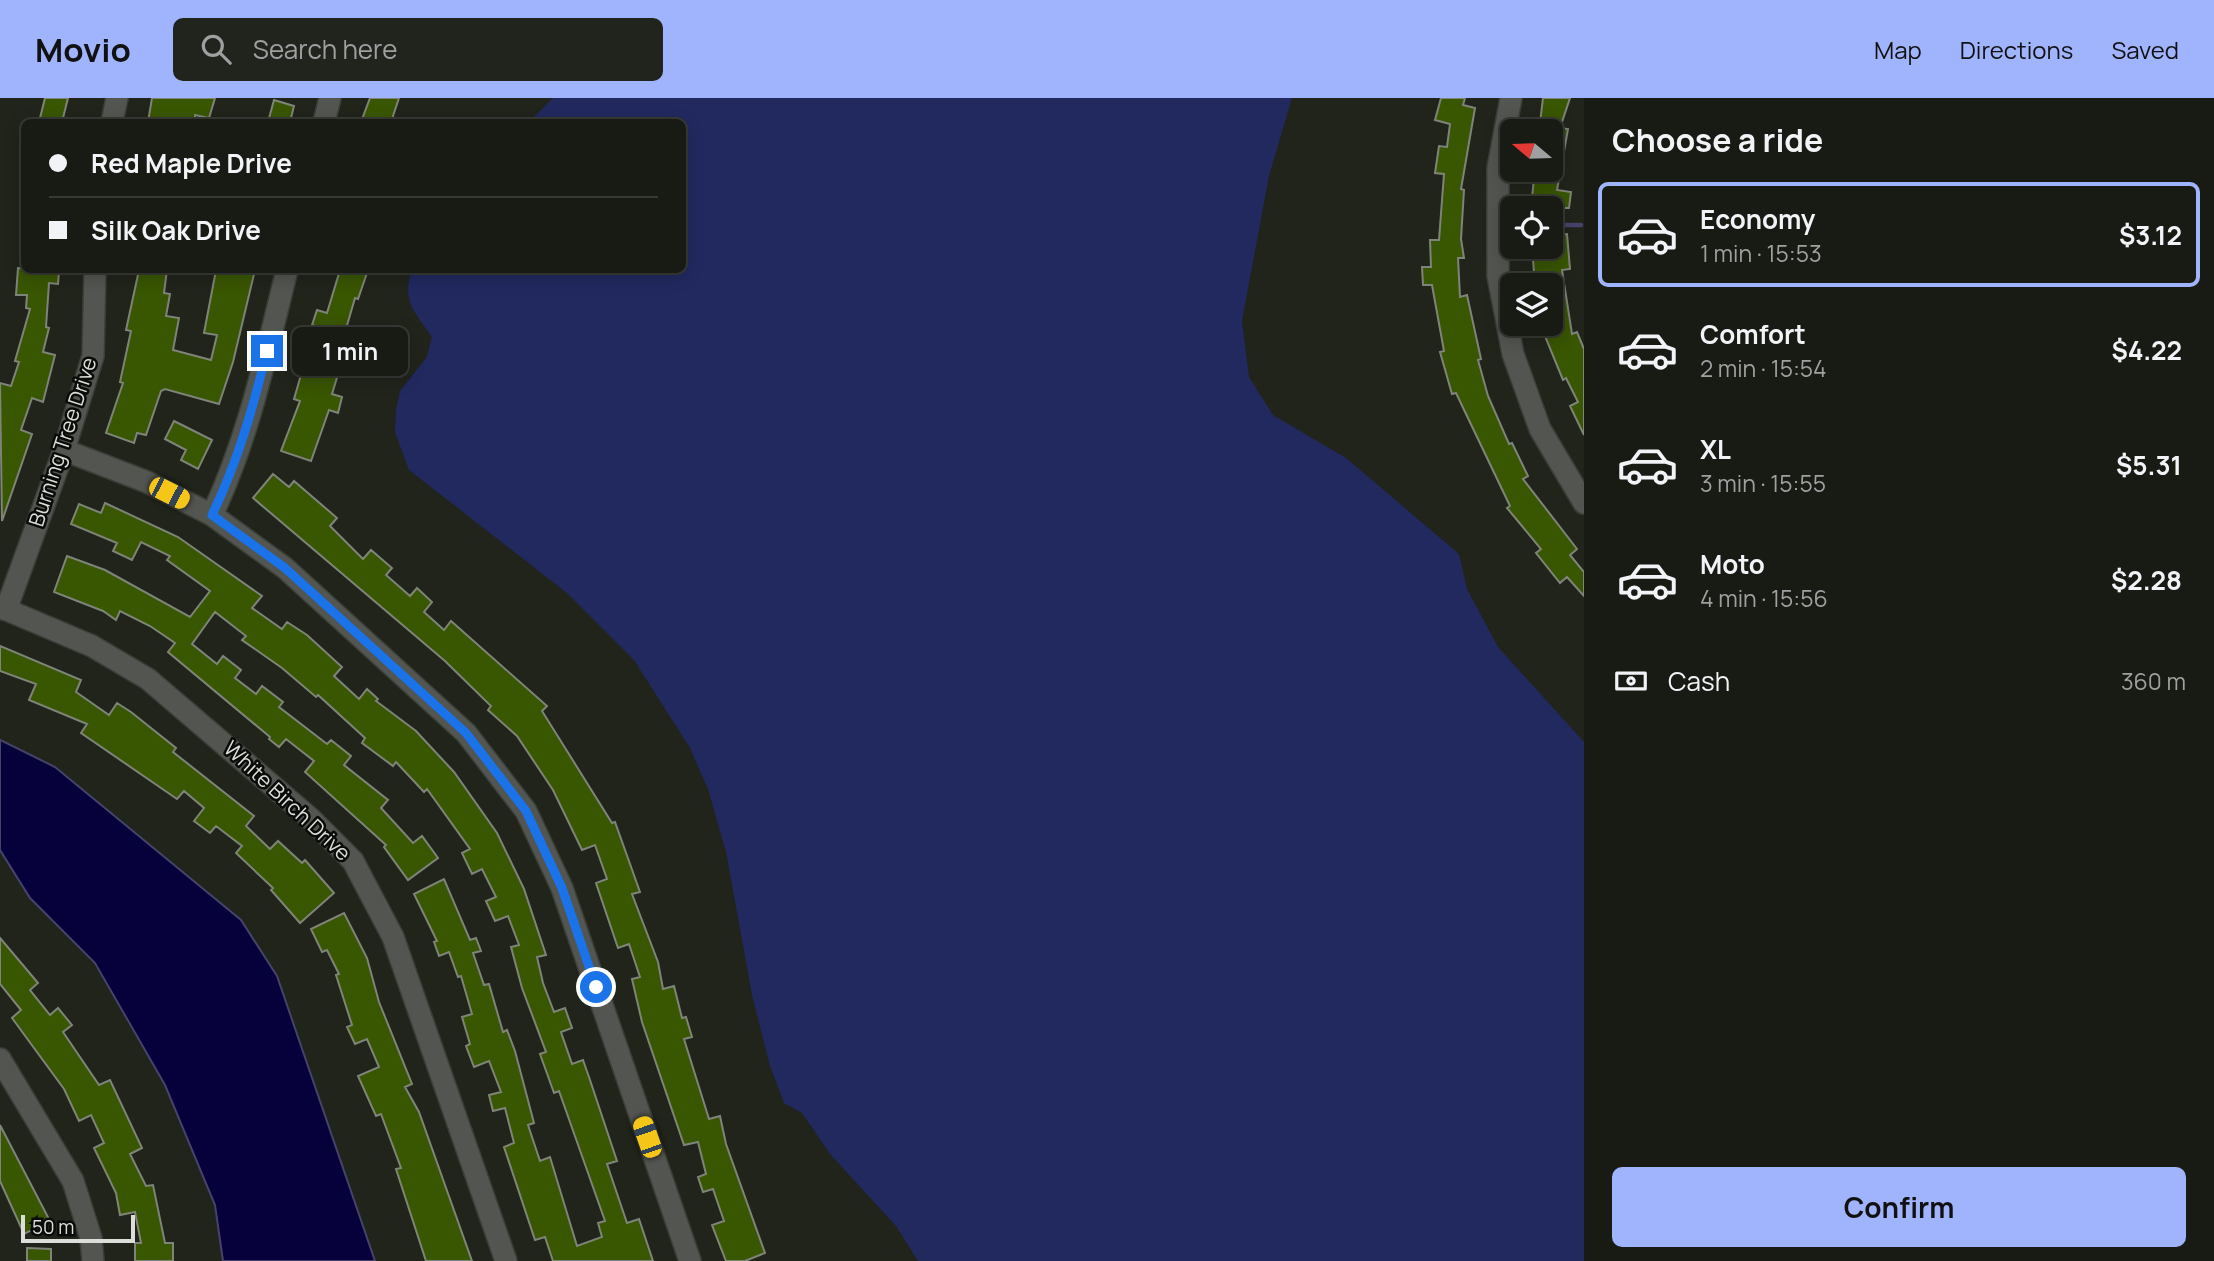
<!DOCTYPE html>
<meta charset="utf-8">
<style>
body{margin:0;font-family:Manrope,sans-serif;background:#21241d;color:#f1f3f6;height:100vh;display:flex;flex-direction:column;font-size:26px;white-space:nowrap}
*{box-sizing:border-box;margin:0}
p{font-size:23px;color:#9fa1a0}
.icon{flex:none;width:38px;height:38px;fill:none;stroke:currentColor;stroke-width:2;stroke-linecap:round;stroke-linejoin:round}
.map{position:relative;flex:1;overflow:hidden}
.panel{display:flex;flex-direction:column;background:#181b14;width:630px}
.panel>*{flex:none}
.hud{position:absolute;left:21px;top:21px;width:665px;height:154px;border-radius:10px;box-shadow:0 4px 18px #0003,0 0 0 2px #363934;display:grid;align-content:center;height:154px;padding:0 28px;background:#181b14}
.needle{width:46px;rotate:289deg}
.tools{position:absolute;left:1500px;top:21px;display:grid;gap:14px}
.tools a{display:grid;place-items:center;width:63px;height:63px;border-radius:10px;background:#181b14;box-shadow:0 4px 18px #0003,0 0 0 2px #363934;font-size:35px}
.scale{position:absolute;left:21px;bottom:18px;width:114px;box-sizing:border-box;padding-left:7px;border:4px solid #dcdfd9;border-top:0;font-size:19px;line-height:24px;white-space:nowrap;color:#dcdfd9;-webkit-text-stroke:5px #0a0c09;paint-order:stroke}
.end{position:absolute;width:32px;height:32px;margin:-16px;border:9px solid #1a73e8;background:#fff;box-shadow:0 0 0 4px #fff}
.from{border-radius:50%}
.bubble{position:absolute;height:49px;border-radius:10px;background:#181b14;box-shadow:0 4px 18px #0003,0 0 0 2px #363934;font-size:23px;font-weight:700;line-height:49px;text-align:center}
.car{position:absolute;width:21px;height:42px;margin:-21px -10px;border-radius:9px;box-shadow:0 0 5px 2px #0007;background:linear-gradient(#f5c518 24%,#345 0 40%,#f5c518 0 76%,#345 0 86%,#f5c518 0)}
.hud b{display:flex;align-items:center;gap:24px;height:66px;font-size:26px}
.hud b+b{border-top:2px solid #363934}
.hud i{width:18px;height:18px;background:#f1f3f6}
ul{padding:0;list-style:none}
li{display:flex;align-items:center;gap:21px;height:105px;margin:0 14px 10px;padding:0 14px;border:4px solid transparent;border-radius:10px}
li div{flex:1}
li b{display:block;font-size:26px}
li em{font-style:normal;font-weight:700}
li.on{border-color:#a0b3fd}
li>.icon{width:63px;height:63px;stroke-width:1.5}
h2{padding:0 28px;font-size:32px;line-height:84px}
.pay{display:flex;align-items:center;gap:18px;height:77px;padding:0 28px;font-size:26px}
.pay p{margin-inline-start:auto}
.action{display:flex;gap:14px;margin-top:auto;padding:14px 28px}
.action a{flex:1;height:80px;border-radius:10px;background:#a0b3fd;color:#111;font-size:28px;font-weight:700;line-height:80px;text-align:center}
header{display:flex;align-items:center;gap:42px;box-sizing:border-box;height:98px;padding:0 35px;background:#a0b3fd;color:#111}
header strong{font-size:33px}
nav{display:flex;gap:38px;margin-inline-start:auto;font-size:24px}
.search{width:490px;height:63px;background:#21241d;display:flex;align-items:center;gap:18px;box-sizing:border-box;padding:0 24px;border-radius:10px;color:#9fa1a0;font-size:26px}
main{display:flex;flex:1;min-height:0}
.map>svg:first-child{display:block}
.green{fill:#21295f}
.water{fill:#06003b;stroke:#46436a;stroke-width:2}
.lines{fill:none;stroke-linecap:round;stroke-linejoin:round}
.stream{stroke:#46436a;stroke-width:4.5}
.building{fill:#395600;stroke:#7e8479;stroke-width:2}
.minor-casing{stroke:#3a3e36;stroke-width:24}
.minor{stroke:#525550;stroke-width:21}
.route{stroke:#1a73e8;stroke-width:9}
.labels{text-anchor:middle;stroke-width:5;stroke-linejoin:round;paint-order:stroke}
.street-label{font-size:21px;fill:#dcdfd9;stroke:#0a0c09}
</style>
<header>
<strong>Movio</strong>
<div class="search"><svg class="icon" aria-label="search" viewBox="0 0 24 24"><circle cx="10" cy="10" r="6"/><path d="M15 15l6 6"/></svg>Search here</div>
<nav><a>Map</a><a>Directions</a><a>Saved</a></nav>
</header>
<main>
<div class="map">
<svg width="1584" height="1163" viewBox="0 0 1584 1163">
<rect width="100%" height="100%" fill="#20241b"/>
<!-- green -->
<path class="green" d="M 553,0 L 1292,0 L 1269,78 L 1242,223 L 1249,279 L 1273,317 L 1346,360 L 1459,456 L 1467,491 L 1498,549 L 1584,644 L 1584,1163 L 918,1163 L 896,1128 L 830,1056 L 802,1015 L 784,1005 L 770,968 L 752,897 L 726,754 L 708,691 L 690,650 L 634,562 L 567,495 L 409,372 L 395,334 L 396,312 L 400,293 L 427,259 L 432,239 C 415,214 401,203 412,172 L 682,172 L 682,24 L 529,24 Z"/>
<!-- water -->
<path class="water" d="M 0,642 L 55,669 L 241,822 L 277,878 L 375,1163 L 223,1163 L 215,1107 L 165,987 L 95,865 L 30,800 L 0,752 Z"/>
<g class="lines">
<!-- stream -->
<path class="stream" d="M 1550,127 L 1581,127"/>
</g>
<!-- building -->
<path class="building" d="M 45,0 L 68,0 L 62,24 L 39,24 Z
M 152,0 L 215,0 L 209,20 L 195,17 L 195,24 L 148,24 Z
M 370,0 L 399,0 L 391,24 L 361,24 Z
M 1441,0 L 1465,0 L 1463,7 L 1475,10 L 1461,91 L 1464,92 L 1461,141 L 1464,160 L 1458,160 L 1460,199 L 1467,197 L 1481,261 L 1478,262 L 1488,298 L 1509,346 L 1512,345 L 1528,378 L 1523,381 L 1577,451 L 1570,457 L 1584,474 L 1584,498 L 1567,479 L 1560,485 L 1536,455 L 1541,451 L 1507,410 L 1510,408 L 1456,295 L 1452,296 L 1440,254 L 1444,253 L 1432,187 L 1423,187 L 1422,169 L 1431,169 L 1430,142 L 1439,142 L 1444,76 L 1435,75 L 1439,48 L 1447,49 L 1450,26 L 1435,22 Z
M 1543,0 L 1570,0 L 1560,30 L 1568,31 L 1557,92 L 1571,94 L 1569,110 L 1531,110 L 1534,80 L 1550,82 L 1550,33 L 1539,33 Z
M 274,2 L 294,8 L 290,24 L 268,24 Z
M 1567,136 L 1570,171 L 1562,172 L 1572,236 L 1577,234 L 1584,251 L 1584,337 L 1570,308 L 1578,304 L 1566,280 L 1563,282 L 1540,226 L 1550,226 L 1550,187 L 1535,187 L 1532,149 L 1550,149 L 1550,138 Z
M 18,170 L 59,174 L 58,186 L 49,185 L 46,229 L 49,230 L 43,254 L 55,257 L 43,304 L 32,300 L 21,332 L 32,336 L 2,423 L 0,285 L 11,288 L 19,264 L 15,263 L 30,211 L 26,210 L 27,197 L 16,197 Z
M 139,172 L 167,172 L 164,195 L 170,196 L 166,218 L 179,220 L 173,252 L 211,262 L 217,237 L 204,235 L 216,172 L 255,172 L 233,264 L 219,306 L 165,291 L 161,293 L 146,337 L 137,335 L 134,345 L 106,335 L 123,285 L 120,284 L 131,233 L 126,232 Z
M 340,172 L 368,172 L 358,201 L 355,200 L 334,272 L 339,273 L 332,296 L 342,299 L 338,315 L 329,312 L 311,363 L 281,353 L 300,303 L 294,301 L 305,263 L 315,266 L 325,231 L 312,227 L 317,212 L 327,215 Z
M 174,323 L 212,342 L 198,371 L 181,362 L 186,352 L 165,341 Z
M 273,376 L 289,389 L 294,383 L 337,420 L 330,428 L 363,461 L 371,452 L 392,470 L 386,477 L 410,498 L 417,490 L 432,504 L 424,514 L 444,532 L 451,523 L 547,608 L 542,613 L 612,725 L 615,724 L 640,794 L 632,796 L 658,864 L 663,891 L 674,888 L 682,920 L 686,919 L 692,939 L 684,941 L 709,1021 L 720,1018 L 726,1046 L 765,1155 L 745,1163 L 726,1163 L 712,1127 L 724,1123 L 713,1091 L 703,1094 L 698,1079 L 706,1076 L 698,1044 L 684,1047 L 642,924 L 632,881 L 640,879 L 629,846 L 618,850 L 596,785 L 607,781 L 595,747 L 582,752 L 553,692 L 517,638 L 488,612 L 491,608 L 445,563 L 253,400 Z
M 105,405 L 178,439 L 262,498 L 252,510 L 282,531 L 287,524 L 307,537 L 342,569 L 334,578 L 359,601 L 367,591 L 378,601 L 376,603 L 416,633 L 454,674 L 497,735 L 524,791 L 546,857 L 537,859 L 543,885 L 554,914 L 565,910 L 572,930 L 561,934 L 572,966 L 583,962 L 590,982 L 617,1063 L 607,1066 L 627,1125 L 639,1121 L 653,1163 L 553,1163 L 545,1139 L 535,1142 L 504,1049 L 514,1045 L 505,1010 L 493,1013 L 489,997 L 501,994 L 489,963 L 474,969 L 466,948 L 470,946 L 462,919 L 472,916 L 461,878 L 458,879 L 449,854 L 439,858 L 434,844 L 437,843 L 414,796 L 444,781 L 470,842 L 476,840 L 481,853 L 473,855 L 484,887 L 489,886 L 503,934 L 507,932 L 515,953 L 534,1025 L 528,1027 L 540,1063 L 550,1059 L 577,1148 L 602,1139 L 598,1125 L 605,1123 L 559,993 L 554,995 L 540,956 L 546,954 L 522,890 L 511,849 L 519,847 L 508,818 L 495,823 L 486,803 L 496,799 L 482,771 L 472,776 L 462,755 L 470,751 L 427,691 L 424,694 L 396,664 L 393,668 L 362,645 L 365,640 L 318,597 L 316,599 L 282,570 L 242,542 L 246,538 L 215,514 L 192,546 L 217,566 L 223,558 L 241,572 L 235,580 L 256,596 L 262,588 L 283,604 L 279,609 L 327,646 L 331,642 L 351,658 L 344,667 L 388,702 L 381,710 L 413,745 L 422,738 L 438,760 L 408,782 L 384,749 L 386,747 L 305,674 L 314,663 L 286,641 L 279,649 L 269,641 L 270,639 L 168,554 L 175,545 L 150,528 L 120,513 L 116,522 L 103,513 L 54,494 L 67,458 L 105,472 L 190,519 L 210,493 L 167,462 L 170,458 L 141,444 L 132,462 L 113,453 L 117,445 L 71,426 L 79,406 L 101,415 Z
M 0,548 L 81,582 L 76,594 L 109,617 L 117,605 L 131,614 L 176,650 L 173,654 L 254,718 L 246,728 L 270,751 L 278,743 L 302,765 L 305,762 L 334,795 L 300,825 L 271,792 L 273,790 L 236,755 L 242,748 L 216,728 L 210,735 L 194,723 L 204,710 L 184,693 L 177,701 L 81,635 L 87,626 L 29,602 L 36,586 L 0,573 Z
M 344,815 L 367,860 L 379,904 L 412,986 L 405,989 L 419,1014 L 472,1163 L 426,1163 L 396,1071 L 401,1070 L 381,1016 L 376,1018 L 358,978 L 379,969 L 367,941 L 355,946 L 347,929 L 352,927 L 336,877 L 339,876 L 327,852 L 322,854 L 311,831 Z
M 0,840 L 38,885 L 30,892 L 50,917 L 58,910 L 72,927 L 63,934 L 99,987 L 110,982 L 142,1050 L 130,1056 L 146,1088 L 153,1087 L 165,1145 L 173,1145 L 173,1163 L 135,1163 L 135,1145 L 141,1145 L 135,1114 L 120,1117 L 116,1095 L 94,1050 L 104,1045 L 91,1017 L 79,1023 L 64,991 L 12,920 L 21,912 L 0,886 Z
M 0,1027 L 50,1123 L 24,1136 L 0,1083 Z
M 27,1150 L 51,1151 L 51,1163 L 27,1163 Z"/>
<g class="lines">
<!-- minor casing -->
<g class="minor-casing">
<path id="minor" d="M 1511,0 L 1498,70 L 1498,178 L 1513,256 L 1540,331 L 1584,405
M 112,24 L 117,0
M 324,24 L 330,0
M 64,352 L 147,384 L 212,417 L 285,470 L 466,635 L 526,713 L 562,790 L 690,1163
M 212,417 C 249,339 266,256 287,172
M 0,509 L 92,548 L 148,581 L 310,720 L 353,763 L 393,839 L 506,1163
M 6,512 L 64,352 L 93,258 L 95,172
M 0,961 L 73,1083 L 91,1140 L 93,1163"/>
</g>
<!-- minor -->
<use href="#minor" class="minor"/>
</g>
<g class="lines">
<!-- route -->
<path class="route" d="M 267,253 C 253,310 238,363 212,417 L 285,470 L 466,635 L 526,713 L 562,790 L 596,889"/>
</g>
<g class="labels">
<!-- street labels -->
<g class="street-label">
<text transform="translate(63 344) rotate(-72)" y="7">Burning Tree Drive</text>
<text transform="translate(287 703) rotate(43)" y="7">White Birch Drive</text>
</g>
</g>
</svg>
<div class="tools">
<a><svg class="needle" viewBox="-14 -14 28 28"><path d="M0-13l5 13h-10z" fill="#e53935"/><path d="M0 13l5-13h-10z" fill="#9fa1a0"/></svg></a>
<a><svg class="icon" aria-label="locate" viewBox="0 0 24 24"><circle cx="12" cy="12" r="6"/><path d="M12 2v4M12 18v4M2 12h4M18 12h4"/></svg></a>
<a><svg class="icon" aria-label="layers" viewBox="0 0 24 24"><path d="M12 4l9 5-9 5-9-5zM3 14l9 5 9-5"/></svg></a>
</div>
<div class="scale">50 m</div>
<i class="end from" style="left:596px;top:889px"></i>
<i class="end" style="left:267px;top:253px"></i>
<div class="bubble" style="left:292px;top:229px;width:116px">1 min</div>
<i class="car" style="left:169px;top:395px;rotate:117deg"></i>
<i class="car" style="left:647px;top:1039px;rotate:341deg"></i>
<div class="hud">
<b><i class="from"></i>Red Maple Drive</b>
<b><i></i>Silk Oak Drive</b>
</div>
</div>
<section class="panel">
<h2>Choose a ride</h2>
<ul>
<li class="on"><svg class="icon" aria-label="car" viewBox="0 0 24 24"><path d="M5 17H2v-5l4-1 3-4h7l3 4 3 1v5h-3M9 17h6M6 11h13"/><circle cx="7" cy="17" r="2"/><circle cx="17" cy="17" r="2"/></svg><div><b>Economy</b><p>1 min · 15:53</p></div><em>$3.12</em></li>
<li><svg class="icon" aria-label="car" viewBox="0 0 24 24"><path d="M5 17H2v-5l4-1 3-4h7l3 4 3 1v5h-3M9 17h6M6 11h13"/><circle cx="7" cy="17" r="2"/><circle cx="17" cy="17" r="2"/></svg><div><b>Comfort</b><p>2 min · 15:54</p></div><em>$4.22</em></li>
<li><svg class="icon" aria-label="car" viewBox="0 0 24 24"><path d="M5 17H2v-5l4-1 3-4h7l3 4 3 1v5h-3M9 17h6M6 11h13"/><circle cx="7" cy="17" r="2"/><circle cx="17" cy="17" r="2"/></svg><div><b>XL</b><p>3 min · 15:55</p></div><em>$5.31</em></li>
<li><svg class="icon" aria-label="car" viewBox="0 0 24 24"><path d="M5 17H2v-5l4-1 3-4h7l3 4 3 1v5h-3M9 17h6M6 11h13"/><circle cx="7" cy="17" r="2"/><circle cx="17" cy="17" r="2"/></svg><div><b>Moto</b><p>4 min · 15:56</p></div><em>$2.28</em></li>
</ul>
<div class="pay"><svg class="icon" aria-label="cash" viewBox="0 0 24 24"><path d="M3 7h18v10H3z"/><circle cx="12" cy="12" r="2"/></svg>Cash<p>360 m</p></div>
<div class="action"><a>Confirm</a></div>
</section>
</main>
